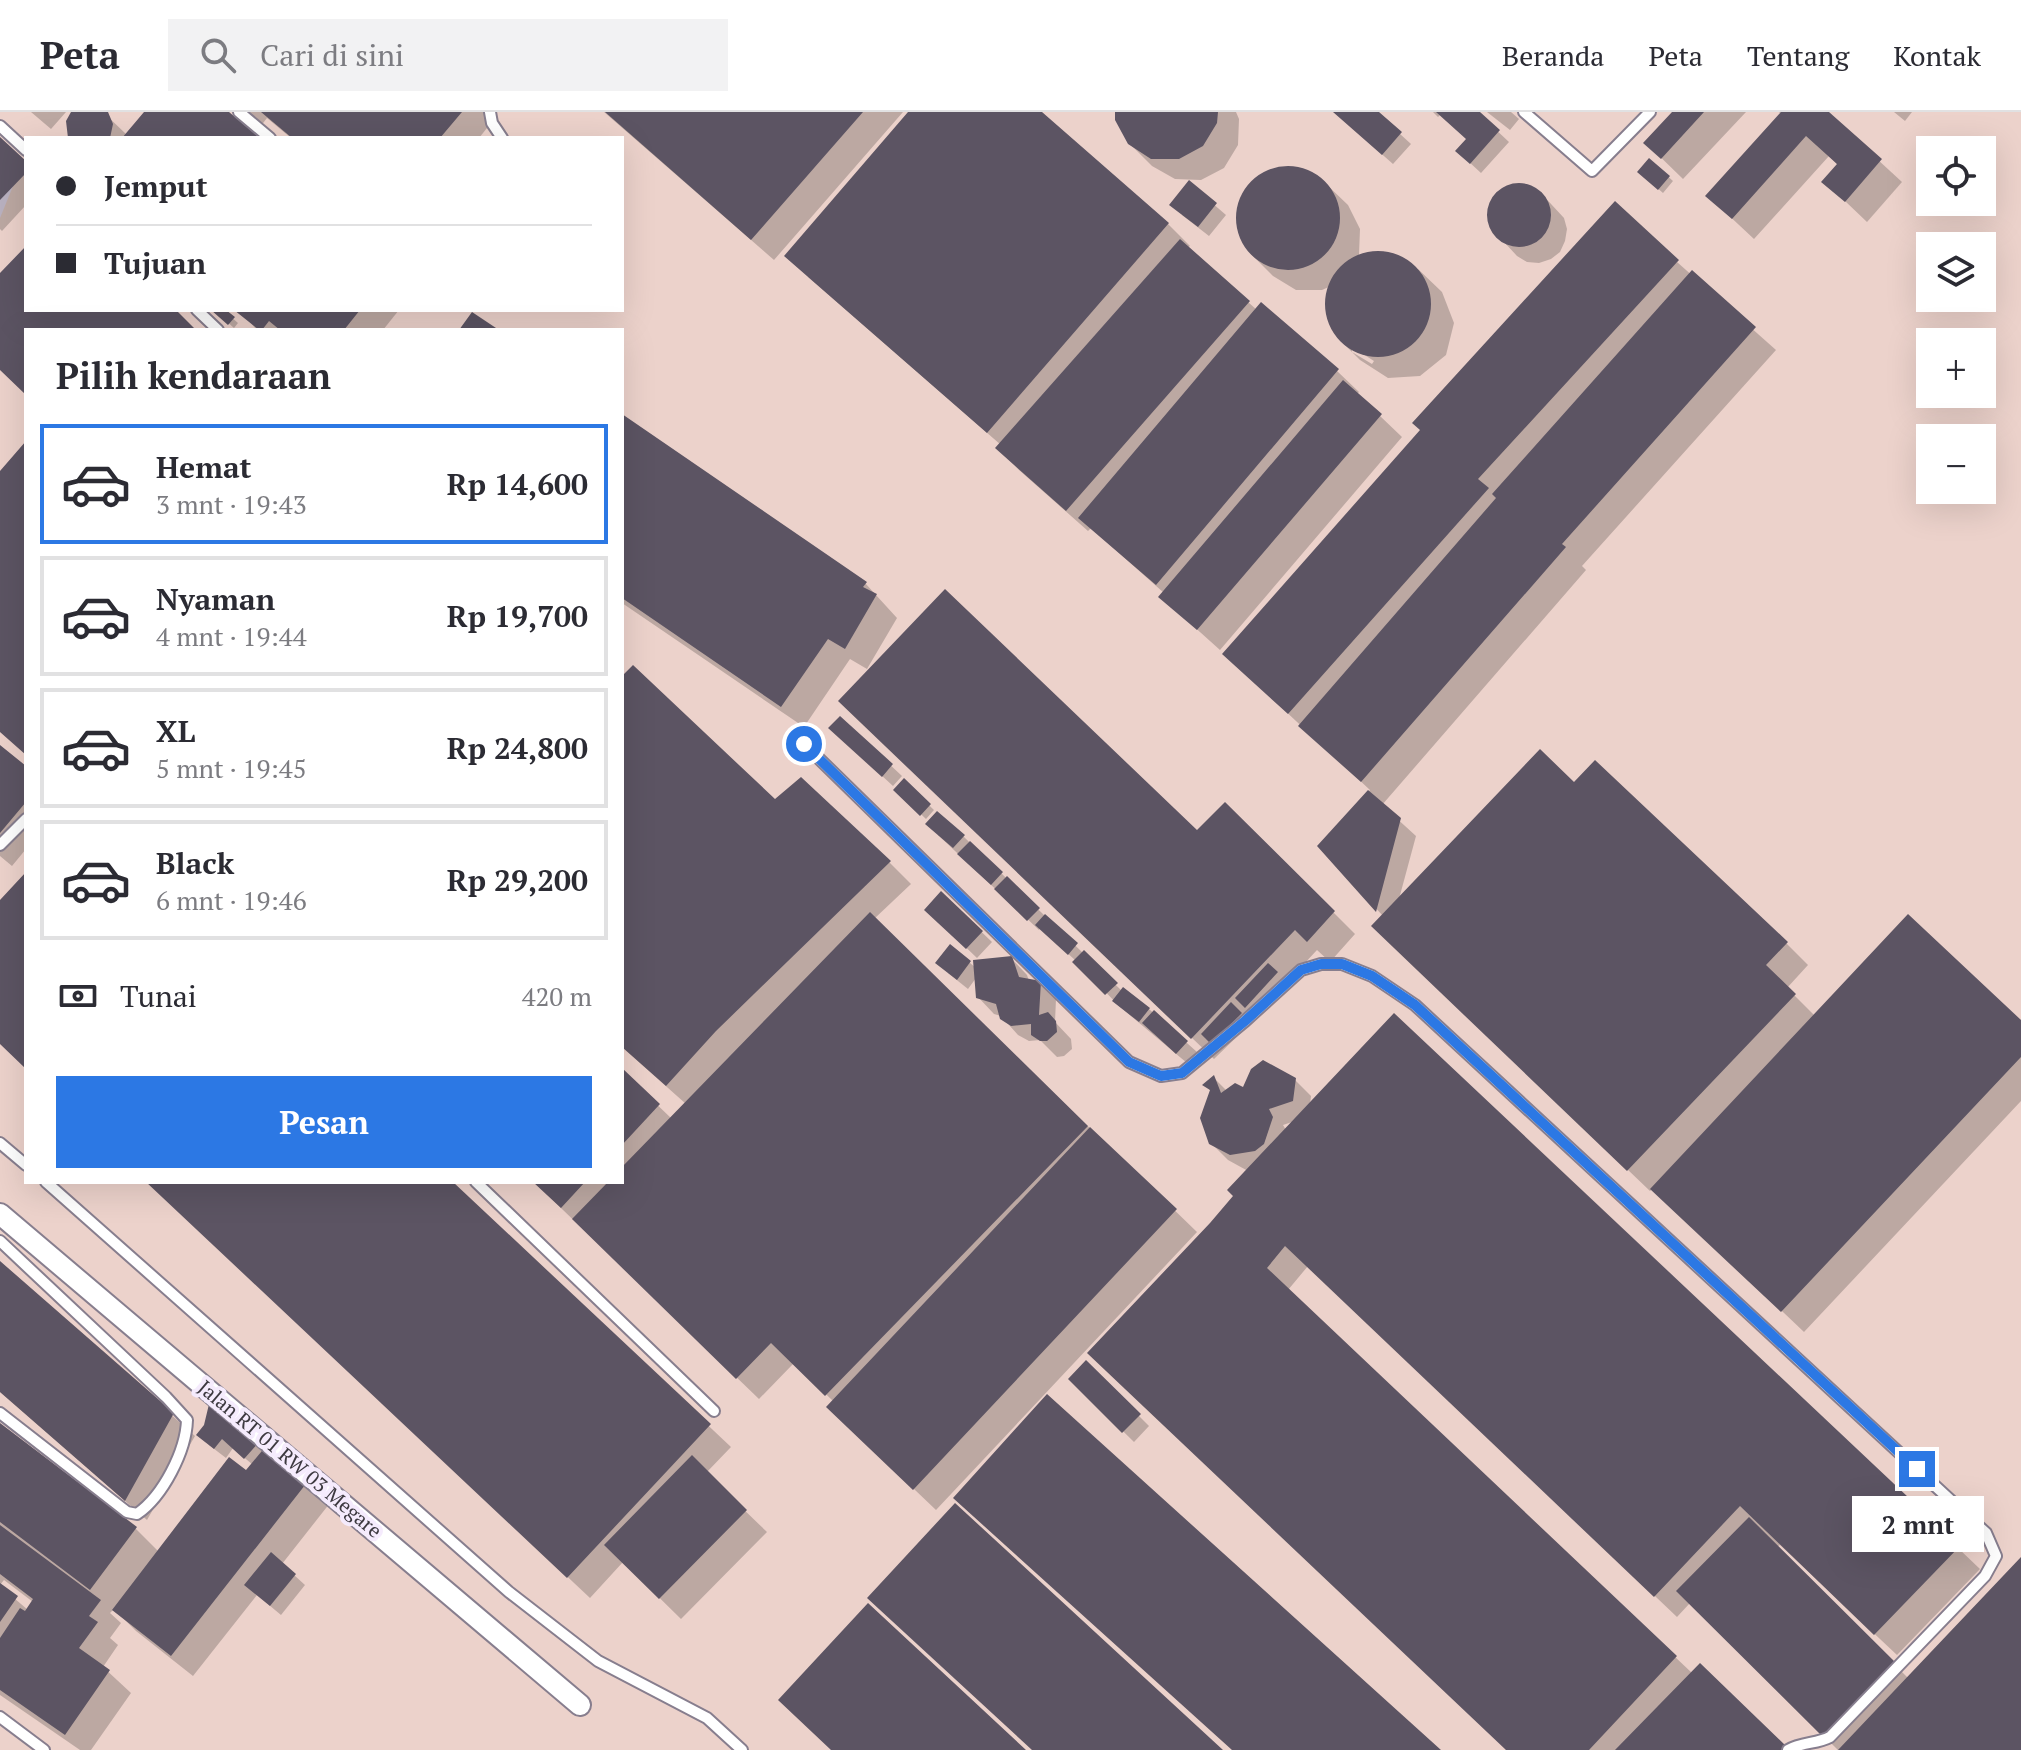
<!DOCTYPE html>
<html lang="id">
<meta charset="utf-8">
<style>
body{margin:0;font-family:"PT Serif",serif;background:#f2f2f3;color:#2b2b33;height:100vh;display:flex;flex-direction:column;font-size:30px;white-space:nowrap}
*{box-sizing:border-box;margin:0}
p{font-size:26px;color:#7c7c81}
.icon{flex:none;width:44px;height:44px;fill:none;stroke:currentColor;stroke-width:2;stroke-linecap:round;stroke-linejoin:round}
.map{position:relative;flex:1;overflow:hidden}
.details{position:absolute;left:24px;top:216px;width:600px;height:856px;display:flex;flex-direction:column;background:#fff;border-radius:0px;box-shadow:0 8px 32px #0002}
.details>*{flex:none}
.banner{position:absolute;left:24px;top:24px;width:600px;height:176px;border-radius:0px;box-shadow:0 8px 32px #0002;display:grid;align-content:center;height:176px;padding:0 32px;background:#fff}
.controls{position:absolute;left:1916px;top:24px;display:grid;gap:16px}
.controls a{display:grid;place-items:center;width:80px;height:80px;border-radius:0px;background:#fff;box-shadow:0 8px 32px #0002;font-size:40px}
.end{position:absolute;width:36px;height:36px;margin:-18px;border:10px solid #2c78e4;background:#fff;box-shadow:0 0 0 4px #fff}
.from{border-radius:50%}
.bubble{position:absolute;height:56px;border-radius:0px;background:#fff;box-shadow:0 8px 32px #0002;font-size:26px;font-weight:600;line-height:56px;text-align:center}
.banner b{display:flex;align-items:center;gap:28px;height:76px;font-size:30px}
.banner b+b{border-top:2px solid #e1e1e2}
.banner i{width:20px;height:20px;background:#2b2b33}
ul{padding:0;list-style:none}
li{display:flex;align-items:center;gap:24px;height:120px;margin:0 16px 12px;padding:0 16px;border:4px solid #e1e1e2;border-radius:0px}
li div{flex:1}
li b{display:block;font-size:30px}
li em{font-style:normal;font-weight:600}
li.selected{border-color:#2c78e4}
li>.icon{width:72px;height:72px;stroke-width:1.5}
h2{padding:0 32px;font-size:36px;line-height:96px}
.pay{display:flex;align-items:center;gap:20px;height:88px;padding:0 32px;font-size:30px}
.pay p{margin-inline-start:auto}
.action{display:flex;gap:16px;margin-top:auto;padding:16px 32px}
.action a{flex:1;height:92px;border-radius:0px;background:#2c78e4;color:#fff;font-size:32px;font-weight:600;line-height:92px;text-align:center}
header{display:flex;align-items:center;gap:48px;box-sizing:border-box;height:112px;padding:0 40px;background:#fff;border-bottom:2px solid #e1e1e2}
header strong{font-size:38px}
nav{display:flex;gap:44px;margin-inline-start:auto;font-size:28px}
.search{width:560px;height:72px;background:#f2f2f3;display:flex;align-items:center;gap:20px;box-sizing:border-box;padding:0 28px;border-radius:0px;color:#7c7c81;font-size:30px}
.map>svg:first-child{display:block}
.industrial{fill:#ecd2cb;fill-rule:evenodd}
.shadow{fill:#0003;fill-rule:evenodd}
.building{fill:#5c5463}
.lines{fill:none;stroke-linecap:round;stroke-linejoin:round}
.service-casing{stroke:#877e8e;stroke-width:14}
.minor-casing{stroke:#877e8e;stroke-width:24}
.service{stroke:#fff;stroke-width:10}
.minor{stroke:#fff;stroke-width:20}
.route{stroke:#2c78e4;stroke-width:10}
.labels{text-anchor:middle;stroke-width:8;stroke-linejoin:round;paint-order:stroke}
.street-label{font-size:20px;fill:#3d3940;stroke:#f5ebfd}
</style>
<header>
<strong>Peta</strong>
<div class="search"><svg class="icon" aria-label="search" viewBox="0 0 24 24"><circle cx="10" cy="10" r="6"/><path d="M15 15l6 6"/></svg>Cari di sini</div>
<nav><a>Beranda</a><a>Peta</a><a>Tentang</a><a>Kontak</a></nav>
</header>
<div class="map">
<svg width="2021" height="1638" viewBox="0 0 2021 1638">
<rect width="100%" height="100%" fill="#e8def0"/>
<!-- industrial -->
<path class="industrial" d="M 0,0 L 2021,0 L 2021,1638 L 0,1638 L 0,106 L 20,57 L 0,37 ZM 26,26 L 622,26 L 622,198 L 26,198 ZM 1930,38 L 1982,38 L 1982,90 L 1930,90 ZM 1930,134 L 1982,134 L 1982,186 L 1930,186 ZM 26,218 L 622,218 L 622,1070 L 26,1070 ZM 1930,230 L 1982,230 L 1982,282 L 1930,282 ZM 1930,326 L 1982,326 L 1982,378 L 1930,378 Z"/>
<!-- shadow -->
<path class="shadow" d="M 31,0 L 66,0 L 51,17 Z
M 75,0 L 103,0 L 127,23 L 146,0 L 226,0 L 257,26 L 71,26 Z
M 241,0 L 489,0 L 495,6 L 479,26 L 291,26 L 267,6 L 260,15 Z
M 604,0 L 903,0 L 774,148 Z
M 911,0 L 1039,0 L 1168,112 L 1190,134 L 1187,136 L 1257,198 L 1337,259 L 1359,280 L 1357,282 L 1402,325 L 1220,538 L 1161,485 L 1164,481 L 1091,416 L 1088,419 L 1019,358 L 998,336 L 1001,333 L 808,165 Z
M 1117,0 L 1236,0 L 1239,7 L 1238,33 L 1224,56 L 1201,68 L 1175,67 L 1152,54 L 1129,31 Z
M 1334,0 L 1376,0 L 1411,32 L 1393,52 Z
M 1433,0 L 1477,0 L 1509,30 L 1481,61 L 1468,49 L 1468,28 L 1441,2 L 1438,5 Z
M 1487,0 L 1511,0 L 1519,7 L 1510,18 Z
M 1674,0 L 1746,0 L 1683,67 L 1646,31 Z
M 1779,0 L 1826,0 L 1902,70 L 1867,110 L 1824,69 L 1838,53 L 1829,44 L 1754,127 L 1708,84 L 1781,2 Z
M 1894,0 L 1912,0 L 1905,9 Z
M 0,27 L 26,52 L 26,93 L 2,119 L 0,117 Z
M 1650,48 L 1673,69 L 1663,81 L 1639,60 Z
M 1276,56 L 1302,57 L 1325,71 L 1348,93 L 1360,117 L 1359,143 L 1391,141 L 1419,158 L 1442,180 L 1454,211 L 1446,243 L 1420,264 L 1388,266 L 1360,248 L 1338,226 L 1326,196 L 1331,174 L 1322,178 L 1296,178 L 1273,164 L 1251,142 L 1238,118 L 1239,92 L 1253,69 ZM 1352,235 L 1374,249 L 1372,252 L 1352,240 Z
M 1189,71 L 1226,103 L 1209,124 L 1182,103 Z
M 1516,72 L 1528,73 L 1539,79 L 1564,106 L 1567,117 L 1565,129 L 1560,140 L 1551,147 L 1539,151 L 1527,150 L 1517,144 L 1492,117 L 1489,106 L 1490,94 L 1496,83 L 1505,76 Z
M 1677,150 L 1776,238 L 1582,454 L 1586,458 L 1382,693 L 1416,724 L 1399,787 L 1574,673 L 1787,832 L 1808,853 L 1787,876 L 1815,904 L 2021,911 L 2021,989 L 1804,1220 L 1653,1076 L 1650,1079 L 1395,835 L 1383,804 L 1319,734 L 1370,678 L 1224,542 Z
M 214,198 L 223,198 L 238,211 L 234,216 Z
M 239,198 L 399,198 L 383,218 L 257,218 Z
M 622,305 L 865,471 L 897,506 L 867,557 L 850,547 L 804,615 L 622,491 Z
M 622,567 L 775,690 L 889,750 L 911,772 L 874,807 L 1197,1120 L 936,1398 L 850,1316 L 834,1290 L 794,1251 L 759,1287 L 534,1070 L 622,1070 L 622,959 L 672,1007 L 686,992 L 622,935 Z
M 840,606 L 902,664 L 893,674 L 841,626 Z
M 863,611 L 1198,721 L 1225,692 L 1355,822 L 1330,850 L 1317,838 L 1249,911 L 1250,912 L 1214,947 Z
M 0,635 L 26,657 L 26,737 L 12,754 L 0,744 Z
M 904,669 L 934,698 L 926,707 L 896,678 Z
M 938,723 L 963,724 L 1122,879 L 1149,897 L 1197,940 L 1187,951 L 1119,894 L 1076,849 L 1040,816 L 1039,818 Z
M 942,782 L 992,830 L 977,846 L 927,798 Z
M 951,835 L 976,856 L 1011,846 L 1027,863 L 1029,869 L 1040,871 L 1056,887 L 1055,910 L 1071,927 L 1072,937 L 1064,944 L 1057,945 L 1040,928 L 1029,929 L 1018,923 L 1001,904 L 994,902 L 978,885 L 976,866 L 968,877 L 948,861 Z
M 1214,966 L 1227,979 L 1295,968 L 1311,984 L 1310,993 L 1958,1436 L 1980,1457 L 1897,1543 L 1780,1433 L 1777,1435 L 1908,1566 L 2021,1448 L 2021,1638 L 1838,1638 L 1690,1491 L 1677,1505 L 1308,1154 L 1288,1178 L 1692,1561 L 1786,1638 L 1508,1638 L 1111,1263 L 1235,1084 L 1248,1059 L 1228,1048 L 1211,1031 L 1211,979 L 1205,973 ZM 1295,1009 L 1286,1018 L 1283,1013 Z
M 148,1070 L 450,1070 L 731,1335 L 706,1361 L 767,1420 L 681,1507 L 623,1450 L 590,1486 Z
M 0,1151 L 195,1324 L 147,1408 L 0,1280 Z
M 1086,1251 L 1149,1314 L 1134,1330 L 1070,1267 Z
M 211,1292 L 330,1391 L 282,1452 L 305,1473 L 281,1503 L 257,1483 L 193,1564 L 136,1519 L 114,1497 L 110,1501 L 121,1511 L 110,1526 L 118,1533 L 103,1555 L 131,1581 L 91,1638 L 80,1638 L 0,1583 L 0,1474 L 28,1498 L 33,1490 L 4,1468 L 0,1473 L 0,1313 L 136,1417 L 159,1440 L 253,1353 L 233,1336 L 226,1346 L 209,1333 L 206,1314 Z"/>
<!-- building -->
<path class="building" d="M 71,0 L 108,0 L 113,12 L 110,26 L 68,26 L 66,9 Z
M 144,0 L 229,0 L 260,26 L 122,26 Z
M 261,0 L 462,0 L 440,26 L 292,26 Z
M 605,0 L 863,0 L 751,128 Z
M 908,0 L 1042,0 L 1169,111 L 987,321 L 784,144 Z
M 1115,0 L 1218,0 L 1217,11 L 1203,34 L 1179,47 L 1151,47 L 1128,32 L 1115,8 Z
M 1333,0 L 1379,0 L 1402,20 L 1382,43 Z
M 1436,0 L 1480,0 L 1500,18 L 1470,52 L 1455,39 L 1466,27 Z
M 1672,0 L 1704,0 L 1661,47 L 1643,31 Z
M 1781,0 L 1829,0 L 1882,47 L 1845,90 L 1821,70 L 1837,52 L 1806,24 L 1732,107 L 1705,84 Z
M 0,25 L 26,49 L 26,61 L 0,88 Z
M 1649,46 L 1670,64 L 1658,78 L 1637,60 Z
M1236 106a52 52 0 1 1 104 0a52 52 0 1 1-104 0Z
M 1189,68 L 1217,91 L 1198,115 L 1169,93 Z
M1487 103a32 32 0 1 1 64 0a32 32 0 1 1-64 0Z
M 1615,89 L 1679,148 L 1478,367 L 1489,376 L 1288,602 L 1222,542 L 1420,318 L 1412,311 Z
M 1180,127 L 1250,189 L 1066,399 L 995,336 Z
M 26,134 L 26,198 L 176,198 L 196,218 L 26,218 L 26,283 L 0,258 L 0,161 Z
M1325 192a53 53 0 1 1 106 0a53 53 0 1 1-106 0Z
M 1692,158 L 1756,215 L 1562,432 L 1566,435 L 1361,670 L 1298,614 L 1496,386 L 1492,382 Z
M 1261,190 L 1339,257 L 1156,473 L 1078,406 Z
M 211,198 L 226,198 L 235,205 L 228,213 Z
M 234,198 L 360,198 L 344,218 L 280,218 L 269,209 L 262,218 L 259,218 Z
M 472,200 L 499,218 L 459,218 Z
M 1343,268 L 1382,302 L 1197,518 L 1158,485 Z
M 622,302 L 867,470 L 863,475 L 877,482 L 845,537 L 828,527 L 781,595 L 622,486 Z
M 26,329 L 26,643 L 0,620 L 0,359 Z
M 945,477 L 1197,718 L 1225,690 L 1335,799 L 1307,830 L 1295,818 L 1191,927 L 838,589 Z
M 633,553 L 775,687 L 801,665 L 891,749 L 716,919 L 666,974 L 622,935 L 622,564 Z
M 840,604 L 893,652 L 882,665 L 828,616 Z
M 0,633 L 26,654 L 26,690 L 0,721 Z
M 1540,637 L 1574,670 L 1595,648 L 1788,830 L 1766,853 L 1796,882 L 1627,1059 L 1371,814 Z
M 904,666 L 931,692 L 920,704 L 893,678 Z
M 1368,678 L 1401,706 L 1376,800 L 1317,734 Z
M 937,699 L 965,723 L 953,736 L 925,712 Z
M 970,729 L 1003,760 L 991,773 L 957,742 Z
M 26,760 L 26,957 L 0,932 L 0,788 Z
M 1007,764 L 1040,796 L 1027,809 L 994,777 Z
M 941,779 L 983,819 L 966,837 L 924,798 Z
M 870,800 L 1088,1014 L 825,1284 L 771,1231 L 736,1267 L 572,1107 L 608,1070 L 622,1070 L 622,1055 Z
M 1045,802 L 1078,831 L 1068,843 L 1035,813 Z
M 1908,802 L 2021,908 L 2021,945 L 1781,1200 L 1650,1077 Z
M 950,832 L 971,849 L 957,868 L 935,851 Z
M 1084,838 L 1118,871 L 1105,883 L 1072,850 Z
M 1012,844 L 1019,865 L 1041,869 L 1039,903 L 1048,900 L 1056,909 L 1057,920 L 1047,929 L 1040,929 L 1031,923 L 1031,912 L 1011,914 L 1000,907 L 996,892 L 976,886 L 973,848 Z
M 1268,851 L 1278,860 L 1245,896 L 1235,886 Z
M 1123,875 L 1150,896 L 1139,910 L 1112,889 Z
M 1231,890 L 1242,901 L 1211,932 L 1201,922 Z
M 1154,898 L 1188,929 L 1176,942 L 1142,911 Z
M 1394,901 L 1960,1434 L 1874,1523 L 1740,1394 L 1654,1485 L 1285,1134 L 1267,1156 L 1677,1544 L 1589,1638 L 1506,1638 L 1087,1241 L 1210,1111 L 1233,1084 L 1227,1078 Z
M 1263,948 L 1296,966 L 1293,989 L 1269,997 L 1273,1005 L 1264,1032 L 1255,1039 L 1230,1043 L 1209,1032 L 1200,1006 L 1210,978 L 1202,973 L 1214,963 L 1221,981 L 1235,971 L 1243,975 L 1251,957 Z
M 622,956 L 660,992 L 622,1033 Z
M 1090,1015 L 1177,1097 L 913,1378 L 826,1295 Z
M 146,1070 L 453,1070 L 711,1312 L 567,1466 Z
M 533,1070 L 585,1070 L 561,1096 Z
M 0,1149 L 174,1301 L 125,1389 L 0,1280 Z
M 1086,1248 L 1141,1302 L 1122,1321 L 1068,1267 Z
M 1047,1282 L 1441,1638 L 1232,1638 L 953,1386 Z
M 210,1288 L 259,1330 L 244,1347 L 222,1327 L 214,1337 L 196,1323 L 204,1313 Z
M 0,1311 L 137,1415 L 90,1478 L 0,1410 Z
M 266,1334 L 309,1368 L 171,1544 L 112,1498 L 229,1345 L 246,1358 Z
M 692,1343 L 747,1398 L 659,1487 L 604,1433 Z
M 955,1391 L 1223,1638 L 1032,1638 L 867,1486 Z
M 1749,1405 L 1897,1552 L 1824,1626 L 1676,1479 Z
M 0,1413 L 101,1488 L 89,1504 L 98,1510 L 79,1536 L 110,1558 L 65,1623 L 0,1578 L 0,1526 L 20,1496 L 25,1499 L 33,1487 L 0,1462 Z
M 271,1440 L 296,1462 L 270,1494 L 244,1473 Z
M 2021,1445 L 2021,1638 L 1838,1638 Z
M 0,1471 L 18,1484 L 0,1510 Z
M 868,1491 L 1026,1638 L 831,1638 L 778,1588 Z
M 1700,1551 L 1786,1634 L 1782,1638 L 1615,1638 Z"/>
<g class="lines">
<!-- service casing -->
<g class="service-casing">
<path id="service" d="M 239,0 L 270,26
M 490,0 L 492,11 L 502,26
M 1524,0 L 1592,59 L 1650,0
M 0,14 L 26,38
M 197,198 L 218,218
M 804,632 L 1129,950 L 1161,964 L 1182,961 L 1245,909 L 1301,858 L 1321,852 L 1342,852 L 1372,864 L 1415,893 L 1986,1421 L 1996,1444 L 1985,1464 L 1830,1625 C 1817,1632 1801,1630 1788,1638
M 0,733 L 26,707
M 0,1031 L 26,1053
M 46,1070 L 509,1480 L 598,1549 L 707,1606 L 742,1638
M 476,1070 L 714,1299
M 0,1129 L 166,1285 L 187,1308 C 186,1339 163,1384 137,1402 L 127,1400 L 0,1301
M 0,1605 L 44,1638"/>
</g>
<!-- minor casing -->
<g class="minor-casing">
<path id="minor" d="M 0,1102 L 580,1593"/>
</g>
<!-- service -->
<use href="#service" class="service"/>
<!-- minor -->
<use href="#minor" class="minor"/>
</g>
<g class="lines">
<!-- route -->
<path class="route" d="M 804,632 L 1129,950 L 1161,964 L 1182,961 L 1245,909 L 1301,858 L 1321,852 L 1342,852 L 1372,864 L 1415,893 L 1917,1357"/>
</g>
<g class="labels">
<!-- street labels -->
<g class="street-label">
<text transform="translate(290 1347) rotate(40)" y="7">Jalan RT 01 RW 03 Megare</text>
</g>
</g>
</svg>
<div class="controls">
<a><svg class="icon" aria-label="locate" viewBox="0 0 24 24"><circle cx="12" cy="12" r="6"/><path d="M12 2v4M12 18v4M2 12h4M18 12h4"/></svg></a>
<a><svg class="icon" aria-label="layers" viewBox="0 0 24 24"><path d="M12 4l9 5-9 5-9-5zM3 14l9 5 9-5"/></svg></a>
<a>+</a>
<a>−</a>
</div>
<i class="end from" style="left:804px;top:632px"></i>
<i class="end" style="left:1917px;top:1357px"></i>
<div class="bubble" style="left:1852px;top:1384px;width:132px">2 mnt</div>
<div class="banner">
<b><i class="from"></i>Jemput</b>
<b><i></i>Tujuan</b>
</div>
<section class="details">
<h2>Pilih kendaraan</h2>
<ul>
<li class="selected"><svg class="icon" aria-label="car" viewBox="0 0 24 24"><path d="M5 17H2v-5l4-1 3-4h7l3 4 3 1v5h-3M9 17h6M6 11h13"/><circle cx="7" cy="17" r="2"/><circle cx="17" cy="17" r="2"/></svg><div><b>Hemat</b><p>3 mnt · 19:43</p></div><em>Rp 14,600</em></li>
<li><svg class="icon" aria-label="car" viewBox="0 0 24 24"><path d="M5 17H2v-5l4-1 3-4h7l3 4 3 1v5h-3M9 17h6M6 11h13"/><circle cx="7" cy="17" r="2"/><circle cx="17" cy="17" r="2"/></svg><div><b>Nyaman</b><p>4 mnt · 19:44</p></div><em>Rp 19,700</em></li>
<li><svg class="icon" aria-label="car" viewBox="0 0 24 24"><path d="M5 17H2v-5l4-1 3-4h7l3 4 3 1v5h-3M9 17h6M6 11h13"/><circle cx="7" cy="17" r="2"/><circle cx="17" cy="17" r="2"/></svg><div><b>XL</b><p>5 mnt · 19:45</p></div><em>Rp 24,800</em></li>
<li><svg class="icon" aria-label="car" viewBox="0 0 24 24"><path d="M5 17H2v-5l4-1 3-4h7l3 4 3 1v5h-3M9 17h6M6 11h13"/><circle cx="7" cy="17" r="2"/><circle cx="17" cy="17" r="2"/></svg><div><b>Black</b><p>6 mnt · 19:46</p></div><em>Rp 29,200</em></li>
</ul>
<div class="pay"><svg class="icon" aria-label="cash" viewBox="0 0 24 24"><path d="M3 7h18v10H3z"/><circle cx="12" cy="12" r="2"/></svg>Tunai<p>420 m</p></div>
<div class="action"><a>Pesan</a></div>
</section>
</div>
